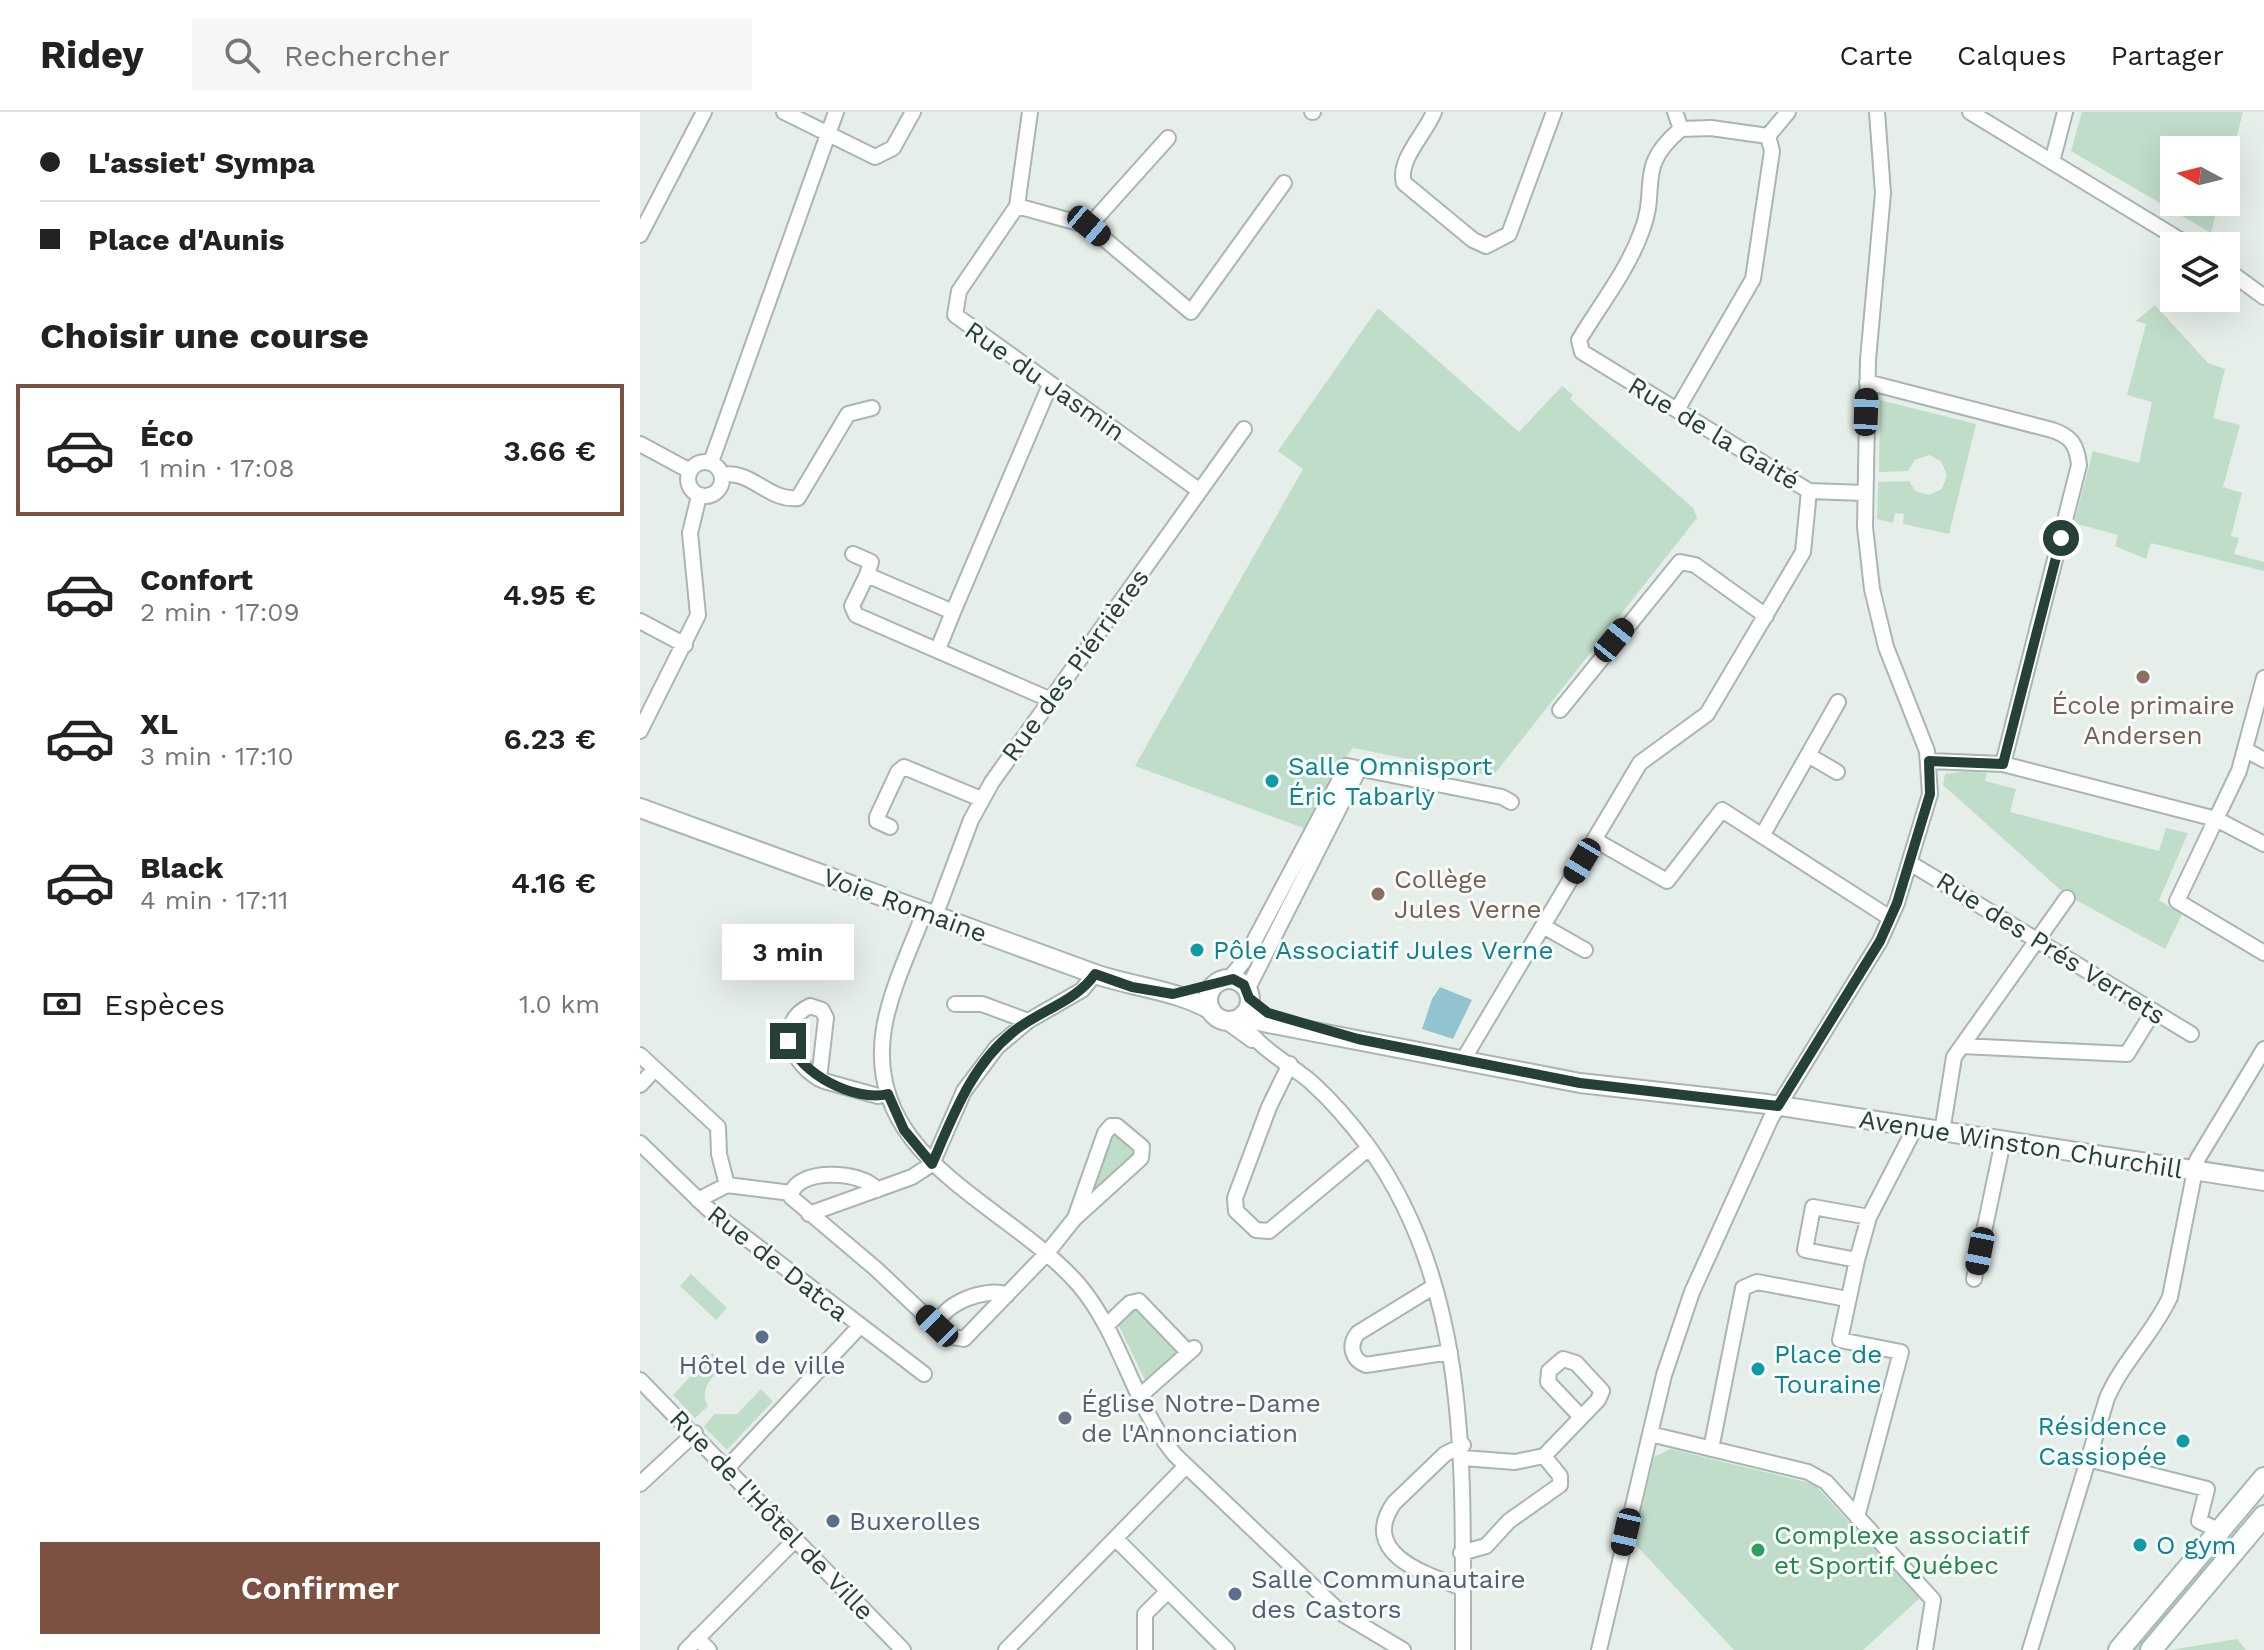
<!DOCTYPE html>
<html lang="fr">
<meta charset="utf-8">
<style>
body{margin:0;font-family:"Work Sans",sans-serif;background:#f6f6f6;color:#222;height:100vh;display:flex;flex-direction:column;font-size:30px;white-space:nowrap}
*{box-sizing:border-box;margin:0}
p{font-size:26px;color:#767676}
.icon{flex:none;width:44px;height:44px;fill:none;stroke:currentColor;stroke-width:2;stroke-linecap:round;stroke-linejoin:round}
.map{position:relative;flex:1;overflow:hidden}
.side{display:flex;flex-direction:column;background:#fff;width:640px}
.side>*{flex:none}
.hud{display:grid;align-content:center;height:176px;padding:0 40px;background:#fff}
.needle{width:52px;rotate:277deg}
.tools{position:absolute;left:1520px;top:24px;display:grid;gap:16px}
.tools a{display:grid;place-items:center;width:80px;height:80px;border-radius:0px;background:#fff;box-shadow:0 8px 32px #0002;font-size:40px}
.end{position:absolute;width:36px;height:36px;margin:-18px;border:10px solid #253f39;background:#fff;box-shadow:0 0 0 4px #fff}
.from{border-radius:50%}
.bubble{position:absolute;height:56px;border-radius:0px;background:#fff;box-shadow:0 8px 32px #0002;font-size:26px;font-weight:600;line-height:56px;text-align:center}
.car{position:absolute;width:24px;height:48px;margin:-24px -12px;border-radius:10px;box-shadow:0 0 6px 2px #0007;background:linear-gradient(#222 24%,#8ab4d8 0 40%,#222 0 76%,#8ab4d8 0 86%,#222 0)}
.hud b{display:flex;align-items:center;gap:28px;height:76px;font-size:30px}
.hud b+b{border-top:2px solid #e0e0e0}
.hud i{width:20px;height:20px;background:#222}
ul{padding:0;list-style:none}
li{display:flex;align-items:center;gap:24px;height:132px;margin:0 16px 12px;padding:0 24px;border:4px solid transparent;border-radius:0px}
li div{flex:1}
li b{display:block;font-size:30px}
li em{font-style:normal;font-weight:600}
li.selected{border-color:#7c5141}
li>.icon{width:72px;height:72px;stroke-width:1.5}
h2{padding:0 40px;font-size:36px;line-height:96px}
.pay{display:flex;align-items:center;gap:20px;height:88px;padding:0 40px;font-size:30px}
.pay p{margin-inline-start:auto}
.cta{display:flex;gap:16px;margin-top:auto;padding:16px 40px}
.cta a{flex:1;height:92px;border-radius:0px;background:#7c5141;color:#fff;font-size:32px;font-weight:600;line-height:92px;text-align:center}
header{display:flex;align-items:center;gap:48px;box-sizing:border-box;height:112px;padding:0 40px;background:#fff;border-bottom:2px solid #e0e0e0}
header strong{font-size:38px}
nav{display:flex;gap:44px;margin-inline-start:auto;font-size:28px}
.search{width:560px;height:72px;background:#f6f6f6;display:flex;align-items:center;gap:20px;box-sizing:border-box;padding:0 28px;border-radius:0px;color:#767676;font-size:30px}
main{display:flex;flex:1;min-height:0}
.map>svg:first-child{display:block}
.green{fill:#c0ddc9}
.water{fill:#91c4cf}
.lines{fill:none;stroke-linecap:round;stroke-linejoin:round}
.minor-casing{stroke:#a8b6b1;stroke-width:18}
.tertiary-casing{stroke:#a8b6b1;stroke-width:22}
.secondary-casing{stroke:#a4b9b2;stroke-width:24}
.minor{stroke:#fff;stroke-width:14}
.tertiary{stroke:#fff;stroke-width:18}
.secondary{stroke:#fff;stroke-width:20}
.route{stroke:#253f39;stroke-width:10}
.education-dot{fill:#8d6e63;stroke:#f6faf8;stroke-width:3}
.culture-dot{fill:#0f9aa8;stroke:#f6faf8;stroke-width:3}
.service-dot{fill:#5c6f8a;stroke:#f6faf8;stroke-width:3}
.worship-dot{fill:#6b7280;stroke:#f6faf8;stroke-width:3}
.leisure-dot{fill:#2e9e5b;stroke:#f6faf8;stroke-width:3}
.labels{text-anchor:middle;stroke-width:6;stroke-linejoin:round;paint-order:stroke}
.street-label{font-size:26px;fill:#253f39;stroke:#f6faf8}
.education-label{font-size:26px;fill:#785e54;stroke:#f6faf8}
.culture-label{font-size:26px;fill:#0d838f;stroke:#f6faf8;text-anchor:start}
.service-label{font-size:26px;fill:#4e5e75;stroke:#f6faf8;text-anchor:start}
.worship-label{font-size:26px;fill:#5b616d;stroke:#f6faf8;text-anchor:start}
.leisure-label{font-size:26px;fill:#27864d;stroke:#f6faf8;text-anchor:start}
</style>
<header>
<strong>Ridey</strong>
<div class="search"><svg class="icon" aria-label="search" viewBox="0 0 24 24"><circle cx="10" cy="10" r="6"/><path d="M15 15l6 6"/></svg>Rechercher</div>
<nav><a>Carte</a><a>Calques</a><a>Partager</a></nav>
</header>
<main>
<section class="side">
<div class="hud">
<b><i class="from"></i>L'assiet' Sympa</b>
<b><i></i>Place d'Aunis</b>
</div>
<h2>Choisir une course</h2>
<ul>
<li class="selected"><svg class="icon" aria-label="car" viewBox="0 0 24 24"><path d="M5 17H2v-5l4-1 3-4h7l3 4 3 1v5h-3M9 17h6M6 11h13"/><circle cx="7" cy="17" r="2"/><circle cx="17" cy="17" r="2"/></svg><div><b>Éco</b><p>1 min · 17:08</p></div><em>3.66 €</em></li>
<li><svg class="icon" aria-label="car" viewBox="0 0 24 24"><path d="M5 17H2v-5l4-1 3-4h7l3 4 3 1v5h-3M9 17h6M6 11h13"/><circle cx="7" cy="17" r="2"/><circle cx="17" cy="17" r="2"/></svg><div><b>Confort</b><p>2 min · 17:09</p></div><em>4.95 €</em></li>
<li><svg class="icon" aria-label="car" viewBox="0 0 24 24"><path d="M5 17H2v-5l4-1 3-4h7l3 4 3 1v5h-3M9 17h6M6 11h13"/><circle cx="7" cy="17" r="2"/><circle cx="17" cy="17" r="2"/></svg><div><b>XL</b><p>3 min · 17:10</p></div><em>6.23 €</em></li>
<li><svg class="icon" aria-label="car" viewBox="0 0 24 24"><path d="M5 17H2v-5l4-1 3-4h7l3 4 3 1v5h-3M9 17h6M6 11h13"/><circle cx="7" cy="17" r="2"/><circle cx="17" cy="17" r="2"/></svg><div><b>Black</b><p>4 min · 17:11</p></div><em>4.16 €</em></li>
</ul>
<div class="pay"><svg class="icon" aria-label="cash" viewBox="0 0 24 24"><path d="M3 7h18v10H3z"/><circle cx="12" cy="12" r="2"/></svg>Espèces<p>1.0 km</p></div>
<div class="cta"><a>Confirmer</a></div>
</section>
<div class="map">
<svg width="1624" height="1538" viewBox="0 0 1624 1538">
<rect width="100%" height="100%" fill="#e6eeea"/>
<!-- green -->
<path class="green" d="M 1442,0 L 1603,0 L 1586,65 L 1586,38 L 1534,38 L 1534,90 L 1579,90 L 1571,121 L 1431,39 Z
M 1515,193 L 1568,251 L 1585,257 L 1573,306 L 1600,313 L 1583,375 L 1602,381 L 1591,424 L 1599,426 L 1594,442 L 1624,450 L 1624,459 L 1511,431 L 1506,447 L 1475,434 L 1478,423 L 1434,411 L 1453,339 L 1499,351 L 1512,290 L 1487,283 L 1506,212 L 1496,209 Z
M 738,196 L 879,320 L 922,274 L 933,283 L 930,287 L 1054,397 L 1057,406 L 853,664 L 713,636 L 696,658 L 666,717 L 495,654 L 663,357 L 638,339 Z
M 1240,288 L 1336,312 L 1309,422 L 1263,412 L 1264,402 L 1255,401 L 1253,411 L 1237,407 L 1238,370 L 1269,369 L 1275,379 L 1289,383 L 1302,377 L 1307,363 L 1301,349 L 1289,343 L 1275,348 L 1268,359 L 1239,360 Z
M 1327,659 L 1347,661 L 1345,669 L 1376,677 L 1370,700 L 1519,739 L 1526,716 L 1548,721 L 1519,788 L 1542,802 L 1525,837 L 1425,782 L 1303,673 L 1305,662 Z
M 474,1023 L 481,1023 L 495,1039 L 493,1045 L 446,1091 L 470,1027 Z
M 51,1162 L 87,1196 L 76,1208 L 40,1174 Z
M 500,1193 L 540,1240 L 507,1272 L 477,1210 L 490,1195 Z
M 72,1241 L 85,1253 C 73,1264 58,1277 68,1294 L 55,1306 L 33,1283 Z
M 121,1277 L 133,1289 L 87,1338 L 64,1315 L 74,1302 L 97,1302 Z
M 1031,1337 L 1174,1372 L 1280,1486 L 1223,1538 L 1094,1538 L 994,1431 L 1014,1345 Z
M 1581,1430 L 1587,1434 L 1504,1538 L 1485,1538 Z
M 1597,1527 L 1606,1538 L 1530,1538 Z"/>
<!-- water -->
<path class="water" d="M 800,875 L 832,888 L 813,927 L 782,917 L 792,887 Z"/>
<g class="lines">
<!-- minor casing -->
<g class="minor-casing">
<path id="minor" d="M 144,0 L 235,45 L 253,36 L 273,0
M 390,0 L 377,94 L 319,179 L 315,203 L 560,379
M 672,0 L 673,0
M 794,0 C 786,21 757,48 764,71 L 833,128 L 846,134 L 869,122 L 914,0
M 1035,0 L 1041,17 L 1071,16 L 1128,24 L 1148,0
M 1330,0 L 1550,134
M 1041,17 C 994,56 1020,75 1001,121 C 987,159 960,193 939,228 L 942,240 L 1169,379 L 1224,381
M 1412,50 L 1425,0
M 377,94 L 449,114 L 551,200 L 644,71
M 449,114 L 528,26
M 0,123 L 64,0
M 1586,157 L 1624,185
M 1227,270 L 1412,318 C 1431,324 1437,333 1439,353 L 1363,652
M 410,273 L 313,500 L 227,463 L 212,494 L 216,503 L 411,588
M 1037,298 L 1113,167 L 1132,39 L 1128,24
M 0,332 L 50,359
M48 367a17 17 0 1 1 34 0a17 17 0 1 1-34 0Z
M 71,350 L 196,0
M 82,363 C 111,357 129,390 158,386 L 208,302 L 232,296
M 213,442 L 231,450 L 227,463
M 0,509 L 45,533
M 298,537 L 313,500
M 920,598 L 1040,450 L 1055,453 L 1126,504
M 0,619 L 58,503 L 50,421 L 59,384
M 1606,638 L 1624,648
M 1168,643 L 1197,660
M 1289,649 L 1363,652 L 1576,707 L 1599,659 L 1624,566
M 250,715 L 237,709 L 237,705 L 258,660 L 264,655 L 341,687
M 1122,724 L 1198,590
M 955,728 L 1027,769 L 1082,698 L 1250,806
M 1624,732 L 1576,707 L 1537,789 L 1624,841
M 1270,751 L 1551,922
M 284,801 C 270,838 251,876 244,916 C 222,1048 368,1091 439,1173 C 482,1224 493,1293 535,1343 L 701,1501 L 763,1538
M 295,804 L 331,708 L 352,670 L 604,317
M 903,814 L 945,838
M 589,867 L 603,850 L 707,654 L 862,685 L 871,690
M 607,878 L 718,659 L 725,656
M 315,892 L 342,892 L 388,909
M 601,904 C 611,933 649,951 671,970 C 692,989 711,1011 728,1034 C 834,1181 822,1366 823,1538
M 583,907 L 612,928
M 1322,934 L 1487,942 L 1513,900
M 0,943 L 78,1015 L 79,1042 L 87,1073
M 823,948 L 1000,651 L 1067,602 L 1163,440 L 1169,379
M 650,952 L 629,995 L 595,1086 L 596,1099 L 616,1118 L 629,1119 L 729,1036
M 179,967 L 186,906 L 182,898 L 170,894 C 132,912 154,956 184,969 L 238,984 L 248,982
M 0,973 L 15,957
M 1302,1020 L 1314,945 L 1427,786
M 0,1031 L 67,1096 L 284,1262
M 237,1078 C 223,1058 153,1055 151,1085 L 235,1156 L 307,1224 L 324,1227 L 407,1141 L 435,1106 L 501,1046 L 502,1035 L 477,1014 L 471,1014 L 465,1021 L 435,1106
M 58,1088 L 87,1073 L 151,1081
M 169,1102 L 272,1065 L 292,1052 L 324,979 L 357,935 L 388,909 L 442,878 L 455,862
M 1229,1105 L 1217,1148 L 1165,1138 L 1173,1095 L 1229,1105 L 1275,1016
M 1217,1148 L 1200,1228 L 1261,1240 L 1217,1405
M 1334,1167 L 1363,1029
M 793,1175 L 718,1221 C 708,1233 712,1248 726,1253 L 810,1240
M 297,1214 C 301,1192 347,1174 367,1183
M 466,1214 L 490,1191 L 499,1189 L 547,1239
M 0,1268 L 263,1538
M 501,1283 L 554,1236
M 1010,1322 L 1168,1360 L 1186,1370 L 1293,1488 L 1285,1538
M 1071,1337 L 1103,1176 L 1117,1170 L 1207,1187
M 823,1346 L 875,1350 L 904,1344
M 1448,1347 L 1567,1377 L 1559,1409 L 1580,1419
M 87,1356 L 220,1214
M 0,1372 L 55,1321
M 476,1427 L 587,1538
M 821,1441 L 846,1434 L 869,1409 L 920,1373 L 920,1364 L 904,1344 L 958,1288 L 962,1279 L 936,1251 L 923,1247 L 909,1259 L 908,1270 L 941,1305
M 820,1475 C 784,1462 719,1441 754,1391 L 805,1342 L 823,1333
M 57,1526 L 69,1538
M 46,1538 L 156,1427
M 366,1538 L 546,1354
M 505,1538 L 505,1502 L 528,1479
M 959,1538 L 1024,1263 L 1052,1180 L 1131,1006 L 1240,829 L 1257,791 L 1290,682 L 1287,639 L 1246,535 L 1232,477 L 1225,415 L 1228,248 L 1243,81 L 1237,0
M 1390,1538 L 1467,1286 C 1483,1249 1513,1222 1530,1185 L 1557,1048 L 1624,937"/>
</g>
<!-- tertiary casing -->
<g class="tertiary-casing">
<path id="tertiary" d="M 0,696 L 455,862 C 493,875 536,878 571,898
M568 888a21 21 0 1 1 42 0a21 21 0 1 1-42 0Z
M 604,902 L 623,910 L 940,971 L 1127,992 L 1624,1069"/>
</g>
<!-- secondary casing -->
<g class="secondary-casing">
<path id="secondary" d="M 1479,1538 L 1624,1366
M 1511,1538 L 1624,1404"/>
</g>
<!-- minor -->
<use href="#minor" class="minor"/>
<!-- tertiary -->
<use href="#tertiary" class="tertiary"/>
<!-- secondary -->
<use href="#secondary" class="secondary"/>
</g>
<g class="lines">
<!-- route -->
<path class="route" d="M 148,929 C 161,962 214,990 248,982 L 264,1018 L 292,1052 C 313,1004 331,954 373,920 C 398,899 436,890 455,862 L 492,875 L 533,882 L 593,867 L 604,873 L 609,886 L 628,901 L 718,927 L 940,971 L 1138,994 L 1240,829 L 1257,791 L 1290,682 L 1289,649 L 1363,652 L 1421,426"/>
</g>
<!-- markers -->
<g class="education-dot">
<circle cx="1503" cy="565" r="8"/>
<circle cx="738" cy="782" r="8"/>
</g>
<g class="culture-dot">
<circle cx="632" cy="669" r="8"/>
<circle cx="557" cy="838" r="8"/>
<circle cx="1118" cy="1257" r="8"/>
<circle cx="1543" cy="1329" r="8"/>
<circle cx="1500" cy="1433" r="8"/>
</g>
<g class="service-dot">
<circle cx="122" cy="1225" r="8"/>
<circle cx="193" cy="1409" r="8"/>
<circle cx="595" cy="1482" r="8"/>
</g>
<circle class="worship-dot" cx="425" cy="1306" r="8"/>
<circle class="leisure-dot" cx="1118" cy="1438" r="8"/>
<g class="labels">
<!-- street labels -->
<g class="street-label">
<text transform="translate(405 269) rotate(35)" y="9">Rue du Jasmin</text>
<text transform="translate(1074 321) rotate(31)" y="9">Rue de la Gaité</text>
<text transform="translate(435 553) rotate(-54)" y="9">Rue des Piérrières</text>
<text transform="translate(265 793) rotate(20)" y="9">Voie Romaine</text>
<text transform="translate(1411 836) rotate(32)" y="9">Rue des Prés Verrets</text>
<text transform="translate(1381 1032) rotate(9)" y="9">Avenue Winston Churchill</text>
<text transform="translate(138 1151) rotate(38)" y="9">Rue de Datca</text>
<text transform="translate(132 1403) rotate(46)" y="9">Rue de l'Hôtel de Ville</text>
</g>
<!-- education labels -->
<g class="education-label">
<text x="1503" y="602">École primaire<tspan x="1503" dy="30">Andersen</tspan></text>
<text x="754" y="776" text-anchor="start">Collège<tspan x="754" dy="30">Jules Verne</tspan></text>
</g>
<!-- culture labels -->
<g class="culture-label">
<text x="648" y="663">Salle Omnisport<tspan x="648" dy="30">Éric Tabarly</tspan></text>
<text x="573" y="847">Pôle Associatif Jules Verne</text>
<text x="1134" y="1251">Place de<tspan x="1134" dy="30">Touraine</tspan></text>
<text x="1527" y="1323" text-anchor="end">Résidence<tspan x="1527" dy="30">Cassiopée</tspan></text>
<text x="1516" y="1442">O gym</text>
</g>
<!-- service labels -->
<g class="service-label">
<text x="122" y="1262" text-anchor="middle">Hôtel de ville</text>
<text x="209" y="1418">Buxerolles</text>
<text x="611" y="1476">Salle Communautaire<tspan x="611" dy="30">des Castors</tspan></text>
</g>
<!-- worship labels -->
<g class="worship-label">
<text x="441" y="1300">Église Notre-Dame<tspan x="441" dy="30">de l'Annonciation</tspan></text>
</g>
<!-- leisure labels -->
<g class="leisure-label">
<text x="1134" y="1432">Complexe associatif<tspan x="1134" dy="30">et Sportif Québec</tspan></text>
</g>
</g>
</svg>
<div class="tools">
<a><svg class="needle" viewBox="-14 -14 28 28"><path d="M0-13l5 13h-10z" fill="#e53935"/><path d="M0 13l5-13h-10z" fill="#767676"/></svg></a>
<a><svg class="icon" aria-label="layers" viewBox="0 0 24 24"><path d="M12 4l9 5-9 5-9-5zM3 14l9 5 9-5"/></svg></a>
</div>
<i class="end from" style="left:1421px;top:426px"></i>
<i class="end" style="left:148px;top:929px"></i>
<div class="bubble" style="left:82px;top:812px;width:132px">3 min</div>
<i class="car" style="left:449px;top:114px;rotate:130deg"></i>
<i class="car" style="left:1226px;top:300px;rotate:2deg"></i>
<i class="car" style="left:974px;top:528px;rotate:39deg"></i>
<i class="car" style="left:942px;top:749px;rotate:211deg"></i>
<i class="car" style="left:1340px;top:1139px;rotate:191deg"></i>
<i class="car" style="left:297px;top:1214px;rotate:314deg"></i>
<i class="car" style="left:986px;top:1420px;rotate:193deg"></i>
</div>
</main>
